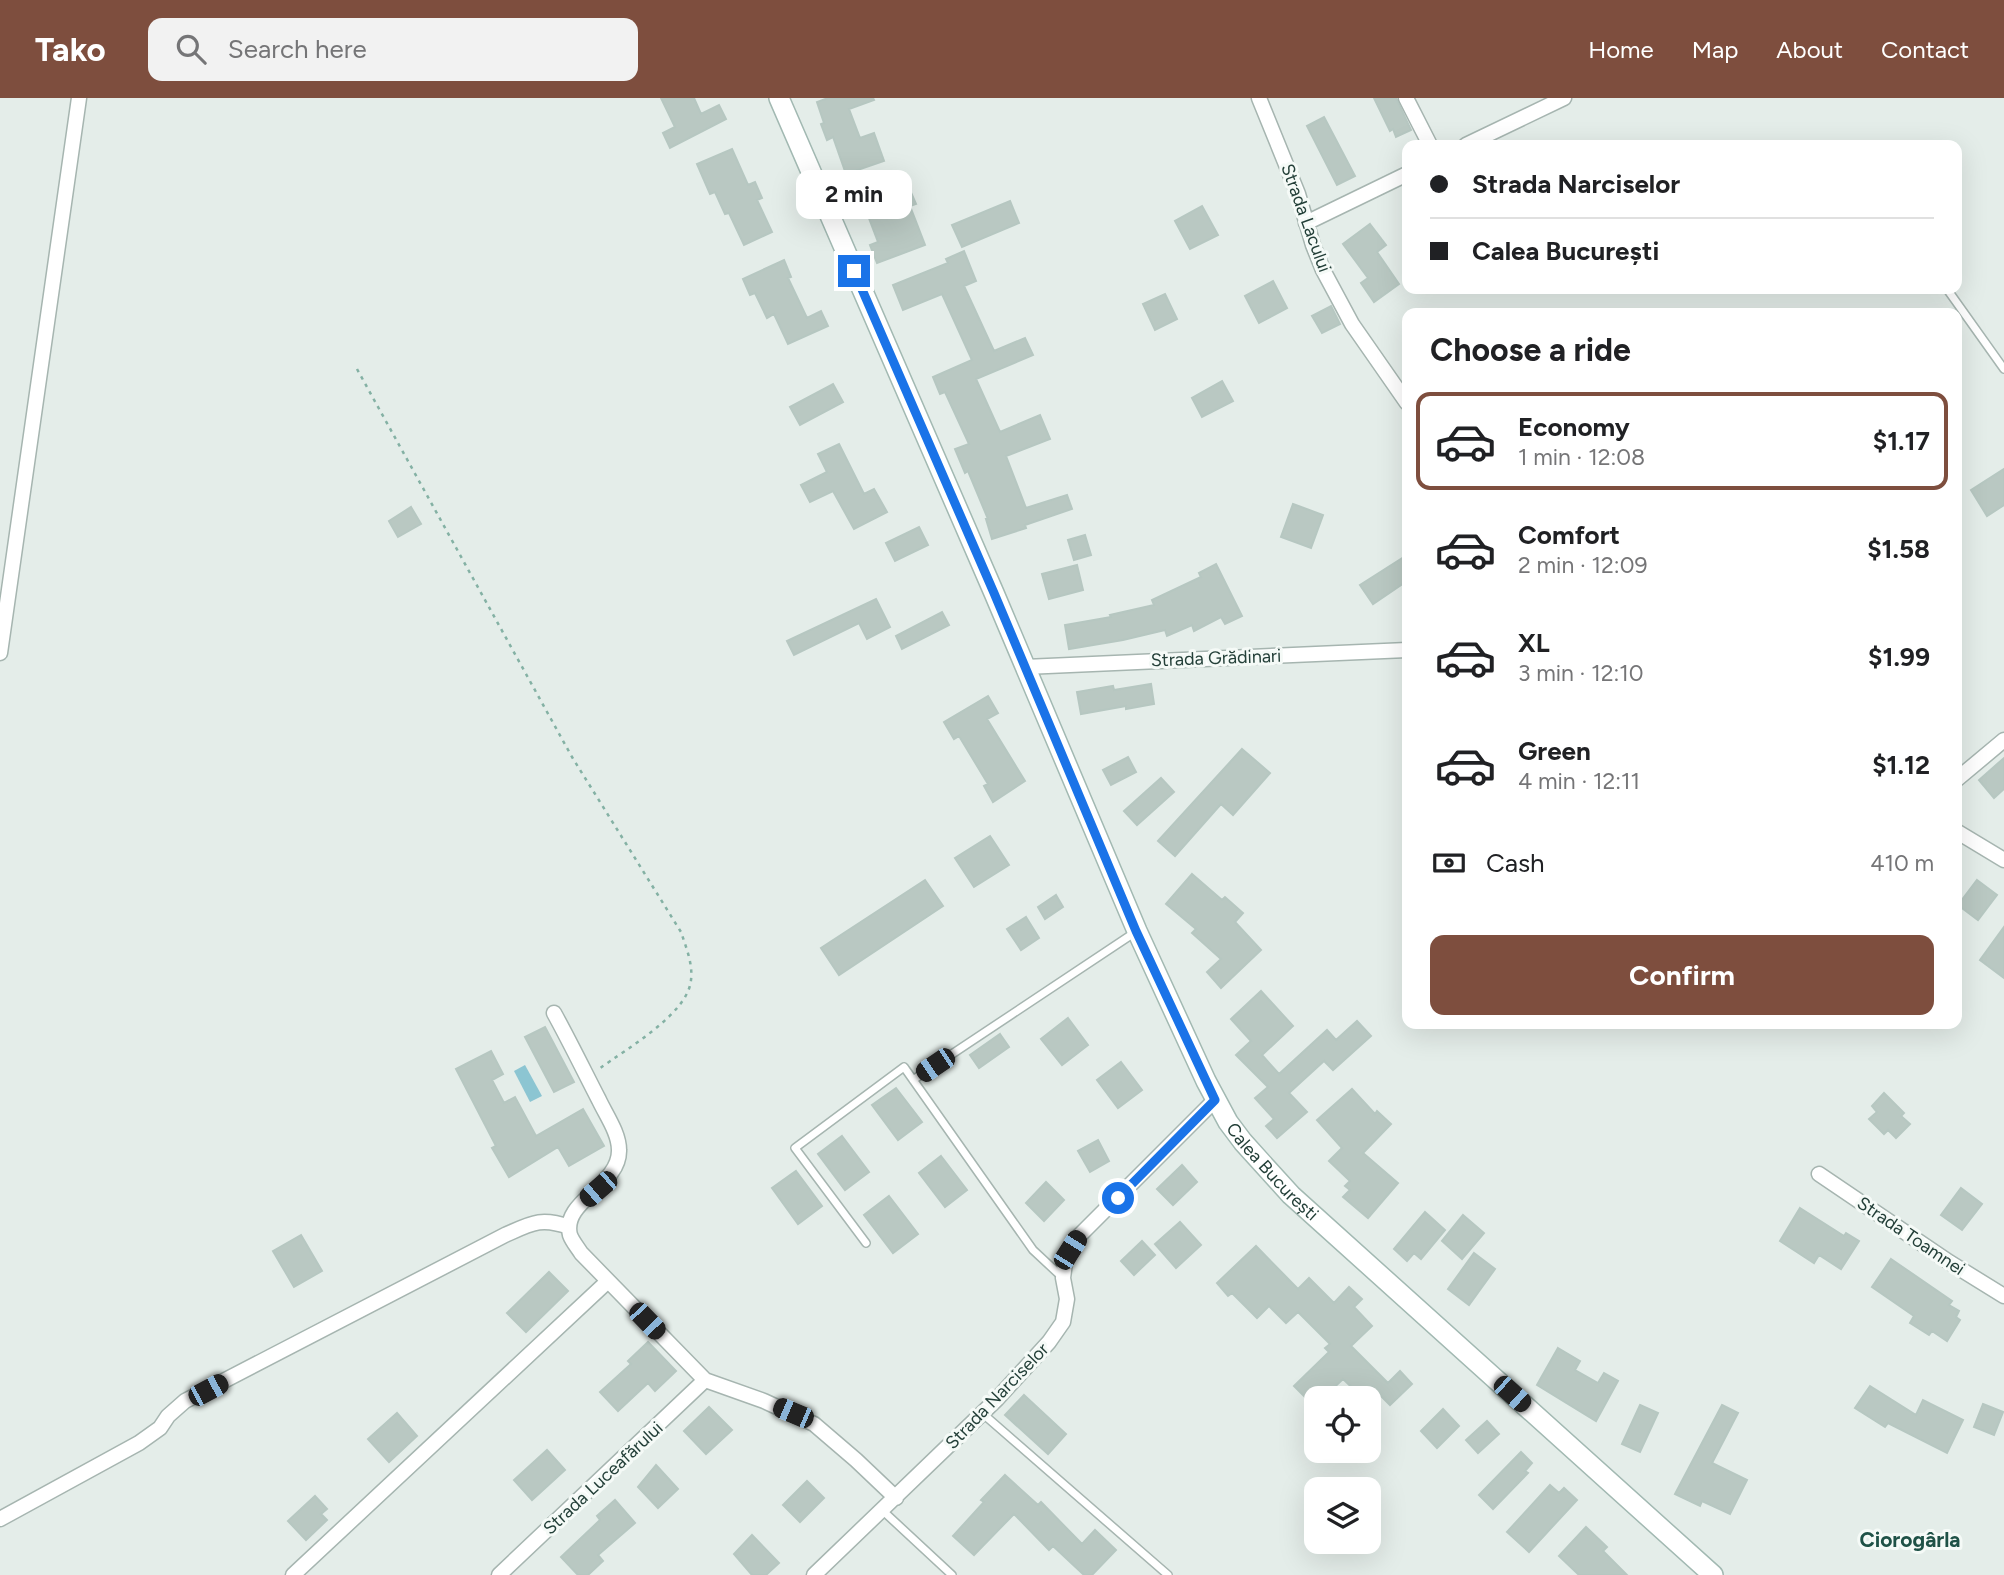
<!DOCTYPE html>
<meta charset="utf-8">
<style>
body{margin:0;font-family:Figtree,sans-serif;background:#f2f2f2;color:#202124;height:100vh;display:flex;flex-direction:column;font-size:26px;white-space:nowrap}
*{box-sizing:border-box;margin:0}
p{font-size:23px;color:#757577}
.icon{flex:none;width:38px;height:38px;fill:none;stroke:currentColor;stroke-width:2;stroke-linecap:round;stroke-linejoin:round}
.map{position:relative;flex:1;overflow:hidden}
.side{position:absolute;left:1402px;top:210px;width:560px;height:721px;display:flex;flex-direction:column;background:#fff;border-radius:14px;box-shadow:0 7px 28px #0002}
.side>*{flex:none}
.banner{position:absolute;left:1402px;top:42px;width:560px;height:154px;border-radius:14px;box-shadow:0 7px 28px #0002;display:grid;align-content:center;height:154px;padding:0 28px;background:#fff}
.fabs{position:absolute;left:1304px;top:1288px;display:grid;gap:14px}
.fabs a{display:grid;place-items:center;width:77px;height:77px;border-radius:14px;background:#fff;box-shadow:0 7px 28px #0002;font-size:35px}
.end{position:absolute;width:32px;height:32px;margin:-16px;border:9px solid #1a73e8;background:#fff;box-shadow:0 0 0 4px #fff}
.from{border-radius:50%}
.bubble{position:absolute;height:49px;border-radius:14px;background:#fff;box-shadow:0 7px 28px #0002;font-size:23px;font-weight:700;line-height:49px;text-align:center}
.car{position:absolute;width:21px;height:42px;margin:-21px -10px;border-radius:9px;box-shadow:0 0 5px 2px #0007;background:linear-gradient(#222 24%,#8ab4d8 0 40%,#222 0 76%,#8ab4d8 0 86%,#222 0)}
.banner b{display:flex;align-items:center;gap:24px;height:66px;font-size:26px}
.banner b+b{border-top:2px solid #e0e0e0}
.banner i{width:18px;height:18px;background:#202124}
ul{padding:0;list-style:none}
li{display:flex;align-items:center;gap:21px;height:98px;margin:0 14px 10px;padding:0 14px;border:4px solid transparent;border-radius:14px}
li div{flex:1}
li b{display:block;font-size:26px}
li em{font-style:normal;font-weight:700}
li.on{border-color:#7e4e3e}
li>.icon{width:63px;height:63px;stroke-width:1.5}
h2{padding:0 28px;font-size:32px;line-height:84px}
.pay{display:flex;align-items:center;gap:18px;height:77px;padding:0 28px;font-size:26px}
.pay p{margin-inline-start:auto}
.button{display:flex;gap:14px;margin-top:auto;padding:14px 28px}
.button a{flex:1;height:80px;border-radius:14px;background:#7e4e3e;color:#fff;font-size:28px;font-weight:700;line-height:80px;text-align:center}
header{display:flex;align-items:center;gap:42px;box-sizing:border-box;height:98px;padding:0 35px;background:#7e4e3e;color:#fff}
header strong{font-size:33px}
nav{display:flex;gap:38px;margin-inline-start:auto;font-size:24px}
.search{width:490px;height:63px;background:#f2f2f2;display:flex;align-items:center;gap:18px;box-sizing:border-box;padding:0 24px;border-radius:14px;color:#757577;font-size:26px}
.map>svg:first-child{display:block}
.water{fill:#8cc5d2}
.building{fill:#b9c8c2;stroke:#b6c7c1;stroke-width:2}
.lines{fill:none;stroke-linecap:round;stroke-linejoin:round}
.service-casing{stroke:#a6b5b0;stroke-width:10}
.minor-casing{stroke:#a6b5b0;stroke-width:17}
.secondary-casing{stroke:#a2b9b2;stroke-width:22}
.path{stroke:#84b1a4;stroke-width:2.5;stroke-dasharray:3.5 5;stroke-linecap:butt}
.service{stroke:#fff;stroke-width:7}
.minor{stroke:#fff;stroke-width:14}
.secondary{stroke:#fff;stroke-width:19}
.route{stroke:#1a73e8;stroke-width:9}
.labels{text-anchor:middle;stroke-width:6;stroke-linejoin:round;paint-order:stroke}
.street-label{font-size:18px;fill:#233f38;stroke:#f5faf7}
.quarter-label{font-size:21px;font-weight:bold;fill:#1f5247;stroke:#f5faf7}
</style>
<header>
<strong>Tako</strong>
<div class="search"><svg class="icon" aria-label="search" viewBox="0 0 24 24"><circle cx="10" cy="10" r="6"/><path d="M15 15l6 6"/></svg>Search here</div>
<nav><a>Home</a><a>Map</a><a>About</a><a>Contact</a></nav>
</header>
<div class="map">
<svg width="2004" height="1477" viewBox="0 0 2004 1477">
<rect width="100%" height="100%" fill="#e4ede9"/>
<!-- water -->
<path class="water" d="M 525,967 L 542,998 L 530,1004 L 514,973 Z"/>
<!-- building -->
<path class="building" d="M 661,0 L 694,0 L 701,16 L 719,7 L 726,21 L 670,50 L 663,35 L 675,29 Z
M 828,0 L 873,0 L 874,2 L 849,11 L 860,40 L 874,35 L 884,63 L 846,76 L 833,39 L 827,42 L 821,26 L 824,25 L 817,4 Z
M 1374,0 L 1396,0 L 1411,32 L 1396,39 L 1393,31 L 1390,33 Z
M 1324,19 L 1355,78 L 1337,87 L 1307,28 Z
M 732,51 L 748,87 L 755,84 L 762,100 L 757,102 L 772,134 L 744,147 L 729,115 L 725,116 L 715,94 L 710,96 L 697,66 Z
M 909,90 L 916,106 L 910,108 L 925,147 L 877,165 L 870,147 L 878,144 L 864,107 Z
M 1010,103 L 1019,125 L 962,149 L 952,127 Z
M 1202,108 L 1218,137 L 1190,151 L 1175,123 Z
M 1370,126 L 1386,147 L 1377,154 L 1399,186 L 1374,204 L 1361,185 L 1368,180 L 1343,146 Z
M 964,153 L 976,183 L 964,188 L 994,253 L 1025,240 L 1033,257 L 976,281 L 1000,334 L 1040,317 L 1050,341 L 1006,358 L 1026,410 L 1067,397 L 1072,411 L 1025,427 L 1026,430 L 992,441 L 986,421 L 988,421 L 968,373 L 965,375 L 955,351 L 969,346 L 945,294 L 940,296 L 933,279 L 972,262 L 942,196 L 903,212 L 893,187 L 948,165 L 946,161 Z
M 784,162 L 791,179 L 788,180 L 807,220 L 821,213 L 828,228 L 788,246 L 774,216 L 767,220 L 755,195 L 750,197 L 743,181 Z
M 1273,183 L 1287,210 L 1259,225 L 1245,198 Z
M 1165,196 L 1177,221 L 1155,232 L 1143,206 Z
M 1331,208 L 1340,226 L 1322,235 L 1312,218 Z
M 1222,283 L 1233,303 L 1202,319 L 1192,300 Z
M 833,286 L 843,304 L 800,327 L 790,309 Z
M 839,346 L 864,396 L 874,391 L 887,414 L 854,431 L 833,393 L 810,404 L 801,387 L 827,374 L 818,356 Z
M 2004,371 L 2004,407 L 1987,418 L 1971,392 Z
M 1293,406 L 1323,417 L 1311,450 L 1281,439 Z
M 411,409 L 421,426 L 398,439 L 389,423 Z
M 919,429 L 928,447 L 895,463 L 886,445 Z
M 1085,437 L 1091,457 L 1074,462 L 1068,442 Z
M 1407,457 L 1407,483 L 1373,506 L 1360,487 Z
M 1216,466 L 1242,518 L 1225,526 L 1221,519 L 1194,533 L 1192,527 L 1167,538 L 1165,532 L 1123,542 L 1069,551 L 1065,527 L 1111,519 L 1110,517 L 1154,507 L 1152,502 L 1201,479 L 1199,475 Z
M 1077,467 L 1083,492 L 1049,501 L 1042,476 Z
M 876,501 L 890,529 L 867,541 L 859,525 L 794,557 L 787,543 Z
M 942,514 L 949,527 L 902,551 L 896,538 Z
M 1151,586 L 1154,606 L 1126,611 L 1126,608 L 1081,616 L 1077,594 L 1113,588 L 1114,592 Z
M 988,598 L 998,615 L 987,621 L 1025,683 L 993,704 L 984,688 L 988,686 L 959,638 L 954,641 L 944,624 Z
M 1242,651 L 1270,675 L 1233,717 L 1221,706 L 1175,758 L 1158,743 Z
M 1128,659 L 1136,674 L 1111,687 L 1103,672 Z
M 2004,660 L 2004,691 L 1994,700 L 1979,682 Z
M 1161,680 L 1174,694 L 1137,727 L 1124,713 Z
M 990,738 L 1009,767 L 974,789 L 955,760 Z
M 1192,776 L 1222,802 L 1225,799 L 1243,815 L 1235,824 L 1261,852 L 1221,890 L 1207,874 L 1221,861 L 1192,835 L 1196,831 L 1166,806 Z
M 925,782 L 943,808 L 839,877 L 821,850 Z
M 1977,782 L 1997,797 L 1978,822 L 1958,807 Z
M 1056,797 L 1063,809 L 1045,821 L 1038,809 Z
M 1026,819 L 1039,840 L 1021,852 L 1007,831 Z
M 2004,829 L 2004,880 L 1980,862 Z
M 1261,893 L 1293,928 L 1262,957 L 1279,976 L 1327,932 L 1336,942 L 1357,923 L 1371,938 L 1333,972 L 1324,963 L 1289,995 L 1307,1014 L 1277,1040 L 1266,1028 L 1274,1021 L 1255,1000 L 1268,989 L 1236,957 L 1251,943 L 1231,921 Z
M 1068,920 L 1088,947 L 1062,967 L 1041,941 Z
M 545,929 L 574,984 L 554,994 L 525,939 Z
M 1000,936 L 1009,949 L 979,970 L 970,957 Z
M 491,953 L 503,976 L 492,982 L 504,1005 L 515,999 L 536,1038 L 583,1011 L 604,1048 L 569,1068 L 558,1049 L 509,1079 L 492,1050 L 496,1048 L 456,971 Z
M 1121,964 L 1142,992 L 1118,1010 L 1097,982 Z
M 896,990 L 922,1024 L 898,1042 L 872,1007 Z
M 1352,991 L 1375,1016 L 1377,1013 L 1391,1026 L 1363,1055 L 1398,1085 L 1368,1120 L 1343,1099 L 1350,1092 L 1345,1088 L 1350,1083 L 1329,1063 L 1342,1050 L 1317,1022 Z
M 1884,995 L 1904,1015 L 1901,1018 L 1910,1026 L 1896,1040 L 1888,1032 L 1884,1036 L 1869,1021 L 1877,1014 L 1872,1008 Z
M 842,1038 L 869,1074 L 845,1092 L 818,1056 Z
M 1098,1042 L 1109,1063 L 1090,1074 L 1078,1053 Z
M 941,1058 L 967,1092 L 945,1109 L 919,1075 Z
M 1182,1067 L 1197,1084 L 1173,1107 L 1157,1091 Z
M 796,1073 L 822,1108 L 798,1126 L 772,1090 Z
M 1046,1084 L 1064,1102 L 1044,1123 L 1026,1105 Z
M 1961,1090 L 1982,1106 L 1962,1132 L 1941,1117 Z
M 889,1098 L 918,1136 L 893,1155 L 864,1117 Z
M 1800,1110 L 1844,1138 L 1846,1135 L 1859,1143 L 1841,1171 L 1819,1157 L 1814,1165 L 1780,1143 Z
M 1425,1114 L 1445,1132 L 1421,1161 L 1414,1155 L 1407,1163 L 1394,1151 Z
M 1463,1117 L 1484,1135 L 1462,1161 L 1442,1143 Z
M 1180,1124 L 1201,1147 L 1176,1170 L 1155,1146 Z
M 301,1137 L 322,1173 L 294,1189 L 273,1153 Z
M 1142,1143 L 1155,1157 L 1134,1177 L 1121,1163 Z
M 1256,1148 L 1298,1191 L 1309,1180 L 1334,1205 L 1349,1189 L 1362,1201 L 1354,1209 L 1372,1228 L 1351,1248 L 1388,1285 L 1400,1273 L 1412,1286 L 1390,1307 L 1372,1289 L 1362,1299 L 1343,1281 L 1323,1300 L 1316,1300 L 1315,1309 L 1294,1288 L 1329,1254 L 1325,1250 L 1330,1246 L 1298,1214 L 1286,1225 L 1269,1208 L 1257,1220 L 1232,1195 L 1228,1198 L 1217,1185 Z
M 1474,1155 L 1495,1171 L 1469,1207 L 1448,1191 Z
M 1891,1161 L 1952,1203 L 1949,1207 L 1959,1213 L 1956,1219 L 1960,1222 L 1947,1243 L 1932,1233 L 1929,1237 L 1910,1225 L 1914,1218 L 1872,1189 Z
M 549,1174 L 568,1193 L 526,1234 L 507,1215 Z
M 648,1244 L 676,1273 L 655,1293 L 648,1285 L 618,1313 L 600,1294 L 631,1266 L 628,1263 Z
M 1558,1250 L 1580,1263 L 1575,1272 L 1598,1285 L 1604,1275 L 1618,1283 L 1596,1323 L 1537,1287 Z
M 1870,1288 L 1916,1317 L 1923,1302 L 1963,1322 L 1947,1355 L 1888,1325 L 1885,1329 L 1855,1310 Z
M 1024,1297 L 1066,1336 L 1048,1356 L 1005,1317 Z
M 1983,1306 L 2003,1314 L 1994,1337 L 1974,1329 Z
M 1640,1307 L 1658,1315 L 1640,1354 L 1622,1346 Z
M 1722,1307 L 1738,1315 L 1712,1365 L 1747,1382 L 1730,1416 L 1702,1403 L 1700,1408 L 1675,1396 Z
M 709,1309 L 732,1332 L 706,1356 L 684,1333 Z
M 1443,1311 L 1459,1328 L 1437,1350 L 1421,1333 Z
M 397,1315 L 417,1338 L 389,1364 L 368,1341 Z
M 1487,1323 L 1499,1336 L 1478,1355 L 1466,1342 Z
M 547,1352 L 565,1372 L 532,1402 L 514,1382 Z
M 1521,1354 L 1532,1365 L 1525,1373 L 1528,1375 L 1493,1411 L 1479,1397 Z
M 656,1367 L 678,1391 L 658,1410 L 638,1389 Z
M 1005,1377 L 1038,1407 L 1041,1404 L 1082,1446 L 1095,1432 L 1116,1452 L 1092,1477 L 1084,1477 L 1053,1448 L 1049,1452 L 1014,1416 L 974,1457 L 953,1438 L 984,1404 L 981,1402 Z
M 807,1383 L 824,1400 L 800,1424 L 783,1407 Z
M 1550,1387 L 1559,1395 L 1564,1390 L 1577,1402 L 1529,1454 L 1507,1434 Z
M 315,1398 L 327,1411 L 321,1416 L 327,1422 L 306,1442 L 288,1423 Z
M 615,1402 L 635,1425 L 598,1457 L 603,1463 L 588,1477 L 578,1477 L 561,1459 L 600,1422 L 597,1418 Z
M 1586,1429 L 1607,1449 L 1603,1453 L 1627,1477 L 1579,1477 L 1559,1458 Z
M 752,1437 L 779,1465 L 766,1477 L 752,1477 L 734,1456 Z"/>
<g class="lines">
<!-- service casing -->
<g class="service-casing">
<path id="service" d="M 1947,191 L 2004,271
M 913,982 L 1134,835
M 866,1145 L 795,1050 L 904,969 L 1033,1152 L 1062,1179
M 982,1315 L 1168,1477
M 882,1412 L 952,1477"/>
</g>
<!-- minor casing -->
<g class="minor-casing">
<path id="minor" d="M 1259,0 L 1298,96 L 1313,147 L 1323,172 L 1352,226 L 1407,305
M 1406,0 L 1430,47
M 1466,47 L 1564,0
M 1306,125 L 1407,76
M 0,555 L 79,0
M 1025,569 L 1407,552
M 1956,682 L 2004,642
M 1956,733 L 2004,762
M 554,915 C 570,944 584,973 599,1002 C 606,1017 619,1035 619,1052 C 620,1088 561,1103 570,1137 C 572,1143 578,1150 581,1155 L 705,1282 L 764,1303 L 814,1326 L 856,1362 L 896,1400
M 1819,1076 L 1949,1164 L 2004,1198
M 0,1421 L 139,1345 L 160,1330 L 168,1318 L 185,1303 L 505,1137 C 532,1125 541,1119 569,1129
M 293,1477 L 608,1183
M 499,1477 L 705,1282
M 814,1477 L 997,1301 L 1049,1244 L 1063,1224 L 1067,1201 L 1063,1180 L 1065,1165 L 1078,1139 L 1215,1002"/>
</g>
<!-- secondary casing -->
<g class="secondary-casing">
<g id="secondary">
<path id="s1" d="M 779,0 L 994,495 L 1137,833 L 1206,983 L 1228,1024 L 1243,1044 L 1291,1097 L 1713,1477"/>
</g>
</g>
<!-- path -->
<path class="path" d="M 357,271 L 572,659 L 681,834 C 686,849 693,866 691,882 C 688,916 626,951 599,971"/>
<!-- service -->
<use href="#service" class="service"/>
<!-- minor -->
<use href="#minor" class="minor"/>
<!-- secondary -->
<use href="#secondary" class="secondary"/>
</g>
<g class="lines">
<!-- route -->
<path class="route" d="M 854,173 L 994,495 L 1136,833 L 1215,1002 L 1118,1100"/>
</g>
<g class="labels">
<!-- street labels -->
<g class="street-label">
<text transform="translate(1306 120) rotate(70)" y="6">Strada Lacului</text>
<text transform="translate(1216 560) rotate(-2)" y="6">Strada Grădinari</text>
<text dy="6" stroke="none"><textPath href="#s1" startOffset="1185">Calea București</textPath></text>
<text transform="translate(1911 1138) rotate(34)" y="6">Strada Toamnei</text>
<text transform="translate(997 1298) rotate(-46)" y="6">Strada Narciselor</text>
<text transform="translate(603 1380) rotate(-43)" y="6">Strada Luceafărului</text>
</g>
<!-- quarter labels -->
<g class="quarter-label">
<text x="1910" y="1449">Ciorogârla</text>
</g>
</g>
</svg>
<div class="fabs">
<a><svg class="icon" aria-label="locate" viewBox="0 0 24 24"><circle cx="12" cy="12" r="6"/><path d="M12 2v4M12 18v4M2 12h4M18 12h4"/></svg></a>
<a><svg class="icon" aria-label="layers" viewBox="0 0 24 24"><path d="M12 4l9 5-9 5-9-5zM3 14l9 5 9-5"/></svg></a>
</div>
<i class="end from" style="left:1118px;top:1100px"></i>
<i class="end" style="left:854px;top:173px"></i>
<div class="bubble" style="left:796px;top:72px;width:116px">2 min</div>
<i class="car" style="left:935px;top:967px;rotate:236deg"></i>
<i class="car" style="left:598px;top:1091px;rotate:229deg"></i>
<i class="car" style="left:1070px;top:1152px;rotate:32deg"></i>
<i class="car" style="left:647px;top:1223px;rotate:136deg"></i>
<i class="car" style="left:208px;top:1292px;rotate:62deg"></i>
<i class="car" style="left:1512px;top:1296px;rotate:132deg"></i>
<i class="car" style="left:793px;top:1315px;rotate:293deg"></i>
<div class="banner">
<b><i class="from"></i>Strada Narciselor</b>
<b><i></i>Calea București</b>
</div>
<section class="side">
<h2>Choose a ride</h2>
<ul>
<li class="on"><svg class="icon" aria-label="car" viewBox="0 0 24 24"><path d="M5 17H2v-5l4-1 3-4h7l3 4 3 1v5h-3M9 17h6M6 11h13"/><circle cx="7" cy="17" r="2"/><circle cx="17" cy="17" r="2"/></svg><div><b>Economy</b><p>1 min · 12:08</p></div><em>$1.17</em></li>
<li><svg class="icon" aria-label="car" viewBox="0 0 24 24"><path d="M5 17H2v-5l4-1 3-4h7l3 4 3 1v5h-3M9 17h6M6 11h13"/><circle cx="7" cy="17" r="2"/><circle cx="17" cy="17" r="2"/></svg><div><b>Comfort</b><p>2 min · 12:09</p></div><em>$1.58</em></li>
<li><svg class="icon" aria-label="car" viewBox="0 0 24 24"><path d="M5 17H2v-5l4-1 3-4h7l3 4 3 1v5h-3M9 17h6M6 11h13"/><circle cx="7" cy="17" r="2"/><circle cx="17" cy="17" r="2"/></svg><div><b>XL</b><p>3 min · 12:10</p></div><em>$1.99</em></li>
<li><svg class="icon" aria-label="car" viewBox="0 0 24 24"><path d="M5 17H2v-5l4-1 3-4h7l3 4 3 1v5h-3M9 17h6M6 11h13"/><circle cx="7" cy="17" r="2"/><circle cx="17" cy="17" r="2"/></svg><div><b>Green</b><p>4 min · 12:11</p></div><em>$1.12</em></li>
</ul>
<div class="pay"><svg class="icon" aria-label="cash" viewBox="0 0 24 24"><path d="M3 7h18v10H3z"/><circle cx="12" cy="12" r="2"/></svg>Cash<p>410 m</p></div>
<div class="button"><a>Confirm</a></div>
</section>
</div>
